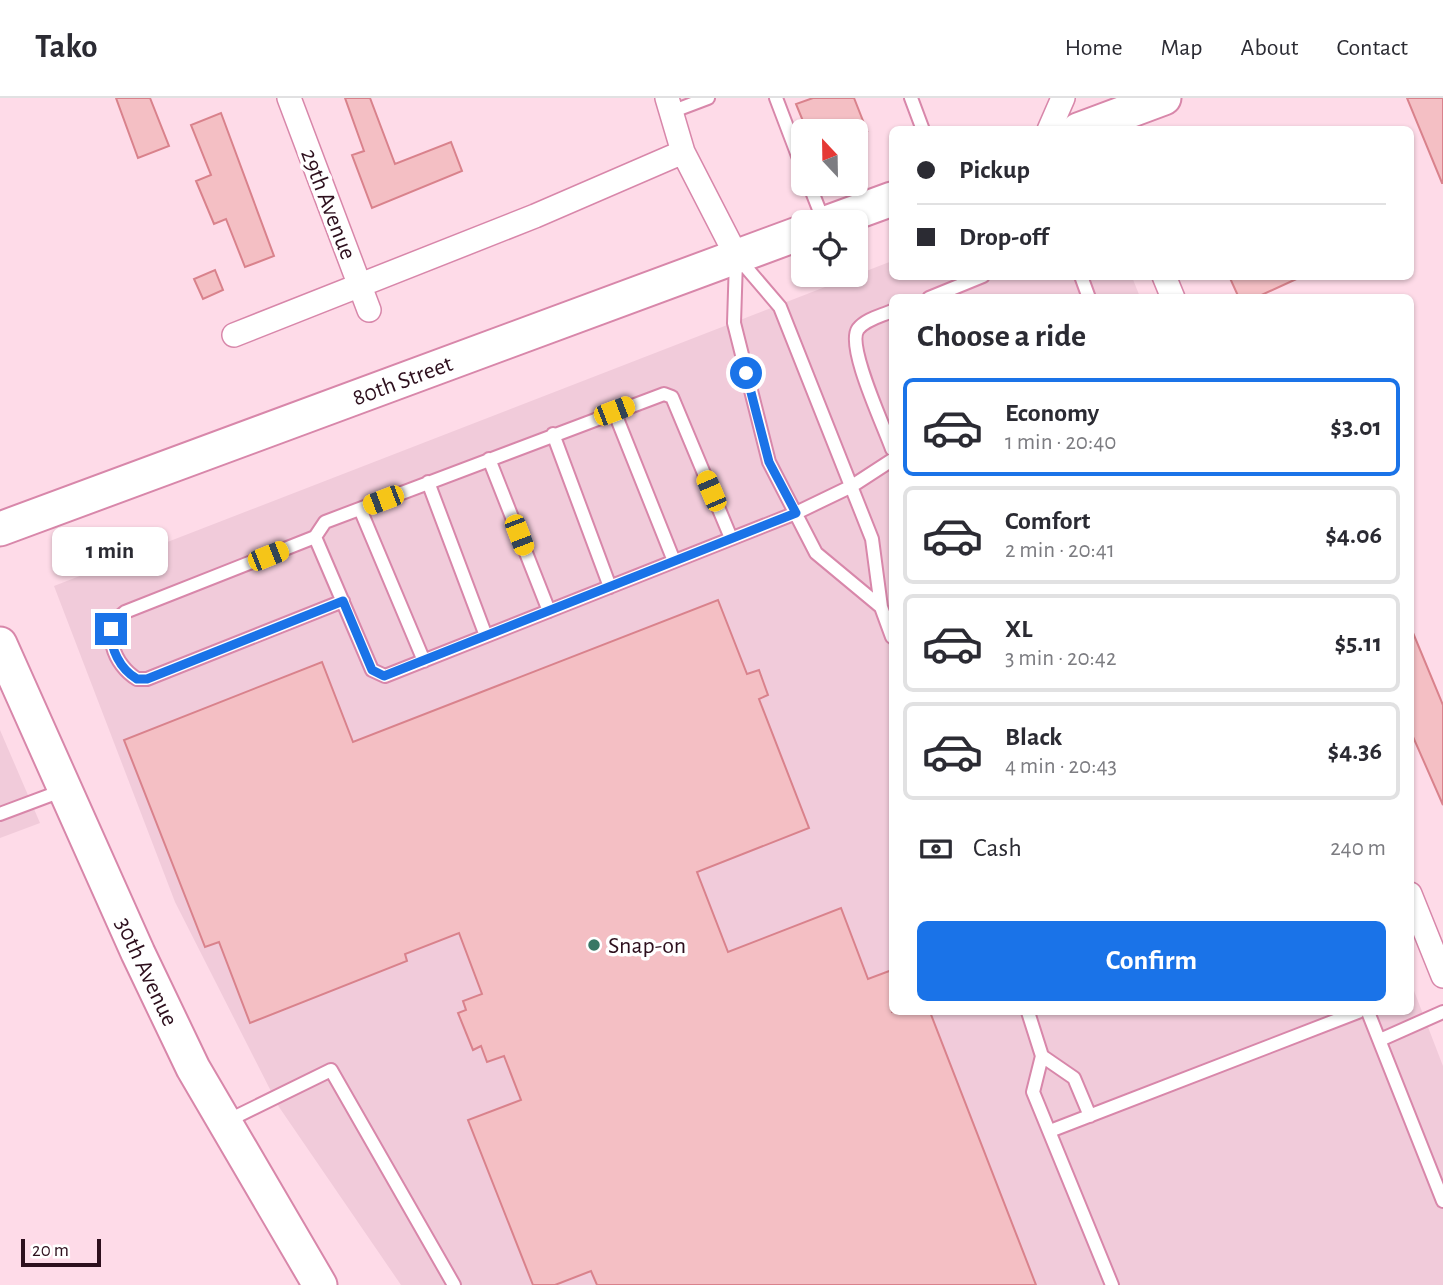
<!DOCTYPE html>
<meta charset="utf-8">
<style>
body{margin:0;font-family:"Alegreya Sans",sans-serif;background:#f7f7f7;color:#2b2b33;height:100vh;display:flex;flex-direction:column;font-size:26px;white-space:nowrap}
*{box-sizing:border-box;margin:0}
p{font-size:23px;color:#7c7c81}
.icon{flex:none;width:38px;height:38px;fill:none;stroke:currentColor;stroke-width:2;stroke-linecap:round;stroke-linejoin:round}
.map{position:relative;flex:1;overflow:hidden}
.sheet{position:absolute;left:889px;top:196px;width:525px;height:721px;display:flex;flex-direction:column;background:#fff;border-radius:10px;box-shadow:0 2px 5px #0004}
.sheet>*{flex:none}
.banner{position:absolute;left:889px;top:28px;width:525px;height:154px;border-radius:10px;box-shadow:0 2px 5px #0004;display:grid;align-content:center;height:154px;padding:0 28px;background:#fff}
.needle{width:46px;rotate:338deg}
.tools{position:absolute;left:791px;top:21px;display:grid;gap:14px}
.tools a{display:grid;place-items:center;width:77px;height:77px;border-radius:10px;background:#fff;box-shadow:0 2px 5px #0004;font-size:35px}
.scale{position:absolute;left:21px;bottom:18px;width:80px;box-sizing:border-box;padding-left:7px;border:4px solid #2d0f1d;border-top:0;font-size:19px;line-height:24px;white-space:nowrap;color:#2d0f1d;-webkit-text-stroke:5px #fff;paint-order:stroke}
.end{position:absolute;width:32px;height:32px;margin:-16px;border:9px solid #1a73e8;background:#fff;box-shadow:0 0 0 4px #fff}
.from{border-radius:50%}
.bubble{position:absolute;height:49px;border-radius:10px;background:#fff;box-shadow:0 2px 5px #0004;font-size:23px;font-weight:600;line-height:49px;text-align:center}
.car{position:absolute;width:21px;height:42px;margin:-21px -10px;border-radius:9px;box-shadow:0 0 5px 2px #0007;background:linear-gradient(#f5c518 24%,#345 0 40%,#f5c518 0 76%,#345 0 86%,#f5c518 0)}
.banner b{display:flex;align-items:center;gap:24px;height:66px;font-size:26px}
.banner b+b{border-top:2px solid #e1e1e2}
.banner i{width:18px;height:18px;background:#2b2b33}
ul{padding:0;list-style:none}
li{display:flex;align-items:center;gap:21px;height:98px;margin:0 14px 10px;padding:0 14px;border:4px solid #e1e1e2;border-radius:10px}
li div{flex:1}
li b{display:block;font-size:26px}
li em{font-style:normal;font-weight:600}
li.current{border-color:#1a73e8}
li>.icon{width:63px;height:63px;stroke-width:1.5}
h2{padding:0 28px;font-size:32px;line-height:84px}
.pay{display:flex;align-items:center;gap:18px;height:77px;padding:0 28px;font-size:26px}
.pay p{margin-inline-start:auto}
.primary-button{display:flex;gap:14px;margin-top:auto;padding:14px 28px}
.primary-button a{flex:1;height:80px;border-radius:10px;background:#1a73e8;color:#fff;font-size:28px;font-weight:600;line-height:80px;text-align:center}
header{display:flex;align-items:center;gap:42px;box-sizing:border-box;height:98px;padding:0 35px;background:#fff;border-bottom:2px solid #e1e1e2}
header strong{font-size:33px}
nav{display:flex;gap:38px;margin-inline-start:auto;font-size:24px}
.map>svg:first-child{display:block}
.built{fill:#f1cbda}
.building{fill:#f4bfc4;stroke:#d9828c;stroke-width:2}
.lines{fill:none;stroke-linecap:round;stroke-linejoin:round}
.lane-casing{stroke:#d887aa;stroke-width:16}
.street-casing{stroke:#d887aa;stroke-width:26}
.secondary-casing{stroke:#d887aa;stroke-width:37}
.lane{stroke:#fff;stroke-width:12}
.street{stroke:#fff;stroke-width:23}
.secondary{stroke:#fff;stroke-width:33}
.route{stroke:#1a73e8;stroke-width:9}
.poi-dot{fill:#387765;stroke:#fff;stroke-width:2.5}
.labels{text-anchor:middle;stroke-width:7;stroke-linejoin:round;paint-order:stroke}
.street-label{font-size:24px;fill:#2d0f1d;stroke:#fff}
.poi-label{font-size:24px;fill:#2d0f1d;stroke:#fff;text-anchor:start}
</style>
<header>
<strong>Tako</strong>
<nav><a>Home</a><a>Map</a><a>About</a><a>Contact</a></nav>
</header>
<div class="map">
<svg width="1443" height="1187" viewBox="0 0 1443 1187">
<rect width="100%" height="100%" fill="#fedbe8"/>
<!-- built -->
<path class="built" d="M 892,163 L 892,178 L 1132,179 L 1140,199 L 892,200 L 892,914 L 1410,914 L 1411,885 L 1443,968 L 1443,1187 L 401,1187 L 279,1009 L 175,804 L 54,488 Z
M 0,632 L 40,725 L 0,740 Z"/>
<!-- building -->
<path class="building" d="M 116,0 L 150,0 L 169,48 L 138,60 Z
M 345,0 L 370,0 L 395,66 L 451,44 L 462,73 L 372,110 L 352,57 L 364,53 Z
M 813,0 L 854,0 L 867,33 L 807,33 L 796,6 Z
M 1407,0 L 1443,0 L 1443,85 L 1442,85 Z
M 221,15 L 274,158 L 245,169 L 226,121 L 214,126 L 196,83 L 211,77 L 191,27 Z
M 215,172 L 223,192 L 203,201 L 194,181 Z
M 1229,178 L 1303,178 L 1255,200 L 1239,200 Z
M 718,502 L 747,576 L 759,572 L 768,597 L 759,601 L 809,730 L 697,774 L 728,854 L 841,810 L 868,881 L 892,872 L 892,914 L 930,914 L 1036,1187 L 597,1187 L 591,1173 L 555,1187 L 533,1187 L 468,1022 L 521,1002 L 504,958 L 487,964 L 481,948 L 473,952 L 458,915 L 466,912 L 463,903 L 482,896 L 459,835 L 405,856 L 407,863 L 250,925 L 219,844 L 205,849 L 124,642 L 322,564 L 353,644 Z
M 1411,530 L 1443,607 L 1443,707 L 1410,632 Z"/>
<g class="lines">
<!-- lane casing -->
<g class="lane-casing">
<path id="lane" d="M 776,0 L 803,71
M 911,0 L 923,32
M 671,14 L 708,0
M 809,86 L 824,124
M 739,161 L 780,209 L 872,441 L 881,509 L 892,539
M 736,162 L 734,225 L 769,364 L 816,455 L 881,509
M 1081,178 L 1089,200
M 929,200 L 983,178
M 892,213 C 881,218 866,221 858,231 C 846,248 884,328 892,351
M 614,313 L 674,463
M 553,336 L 610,489
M 489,361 L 549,513
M 428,384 L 486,538
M 360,411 L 424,563
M 315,439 L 125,514 C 100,532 114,567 137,581 L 147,581 L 343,503
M 731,440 L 672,299 L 664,296 L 325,424 L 315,439 L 372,572 L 385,578 L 796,415 L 852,388 L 892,362
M 0,716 L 64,692
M 1028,914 L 1042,958 L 1033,994 L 1112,1187
M 1368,914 L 1443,1103
M 1380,942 L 1443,914
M 1042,958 L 1074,980 L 1090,1018
M 225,1024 L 331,972 L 454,1187
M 1050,1033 L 1358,914"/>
</g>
<!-- street casing -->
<g class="street-casing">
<path id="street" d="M 289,0 L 369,212
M 667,0 L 683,54 L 737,159
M 1049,32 L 1063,0
M 1164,178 L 1173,200
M 234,237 L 535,118 L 683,54
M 1410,796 L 1443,878"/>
</g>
<!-- secondary casing -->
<g class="secondary-casing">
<g id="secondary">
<path d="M 1078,32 L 1164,0"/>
<path d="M 829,124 L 892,101"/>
<path id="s1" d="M 0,431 L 803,134"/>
<path id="s2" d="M 0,546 L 138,855 L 193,970 L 320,1187"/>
</g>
</g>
<!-- lane -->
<use href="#lane" class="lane"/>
<!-- street -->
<use href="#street" class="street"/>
<!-- secondary -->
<use href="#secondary" class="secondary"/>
</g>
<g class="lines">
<!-- route -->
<path class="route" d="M 111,531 C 110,551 120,571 137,581 L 147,581 L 343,503 L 372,572 L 384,578 L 796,415 L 769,364 L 746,275"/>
</g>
<!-- markers -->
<circle class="poi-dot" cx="594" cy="847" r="7"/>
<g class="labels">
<!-- street labels -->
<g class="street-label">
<text transform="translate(329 106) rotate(69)" y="8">29th Avenue</text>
<text dy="8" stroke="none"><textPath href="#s1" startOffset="429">80th Street</textPath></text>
<text dy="8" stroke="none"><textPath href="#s2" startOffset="359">30th Avenue</textPath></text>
</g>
<!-- poi labels -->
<g class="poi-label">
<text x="608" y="855">Snap-on</text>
</g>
</g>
</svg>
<div class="tools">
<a><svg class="needle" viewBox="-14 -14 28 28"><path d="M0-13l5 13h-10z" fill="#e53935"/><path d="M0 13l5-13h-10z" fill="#7c7c81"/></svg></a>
<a><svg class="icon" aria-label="locate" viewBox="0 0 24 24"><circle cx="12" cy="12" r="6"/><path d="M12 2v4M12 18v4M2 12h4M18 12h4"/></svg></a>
</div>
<div class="scale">20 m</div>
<i class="end from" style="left:746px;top:275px"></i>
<i class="end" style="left:111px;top:531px"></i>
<div class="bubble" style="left:52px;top:429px;width:116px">1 min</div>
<i class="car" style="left:614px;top:313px;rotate:69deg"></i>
<i class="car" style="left:711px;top:393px;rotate:337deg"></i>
<i class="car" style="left:383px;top:402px;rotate:249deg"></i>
<i class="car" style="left:519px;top:437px;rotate:159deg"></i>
<i class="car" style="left:268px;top:458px;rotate:68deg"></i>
<div class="banner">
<b><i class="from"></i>Pickup</b>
<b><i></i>Drop-off</b>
</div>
<section class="sheet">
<h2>Choose a ride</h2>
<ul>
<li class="current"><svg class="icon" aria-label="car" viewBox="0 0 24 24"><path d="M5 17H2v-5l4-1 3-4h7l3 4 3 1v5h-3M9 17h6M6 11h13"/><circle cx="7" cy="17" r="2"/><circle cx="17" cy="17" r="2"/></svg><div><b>Economy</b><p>1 min · 20:40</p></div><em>$3.01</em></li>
<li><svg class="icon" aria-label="car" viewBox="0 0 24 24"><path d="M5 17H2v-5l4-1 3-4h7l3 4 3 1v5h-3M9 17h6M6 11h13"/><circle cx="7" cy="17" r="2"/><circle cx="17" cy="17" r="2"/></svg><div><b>Comfort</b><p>2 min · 20:41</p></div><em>$4.06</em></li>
<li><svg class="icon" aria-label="car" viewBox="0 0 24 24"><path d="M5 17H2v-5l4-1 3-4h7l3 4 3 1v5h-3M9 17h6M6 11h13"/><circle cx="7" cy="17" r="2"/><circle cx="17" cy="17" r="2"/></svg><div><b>XL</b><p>3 min · 20:42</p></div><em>$5.11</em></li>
<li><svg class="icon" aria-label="car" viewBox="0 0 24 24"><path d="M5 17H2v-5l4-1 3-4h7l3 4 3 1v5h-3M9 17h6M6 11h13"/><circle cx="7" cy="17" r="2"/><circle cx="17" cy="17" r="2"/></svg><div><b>Black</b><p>4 min · 20:43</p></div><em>$4.36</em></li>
</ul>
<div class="pay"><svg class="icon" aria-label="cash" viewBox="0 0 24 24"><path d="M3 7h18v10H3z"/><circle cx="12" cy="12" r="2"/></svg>Cash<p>240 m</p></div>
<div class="primary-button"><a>Confirm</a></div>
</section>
</div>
